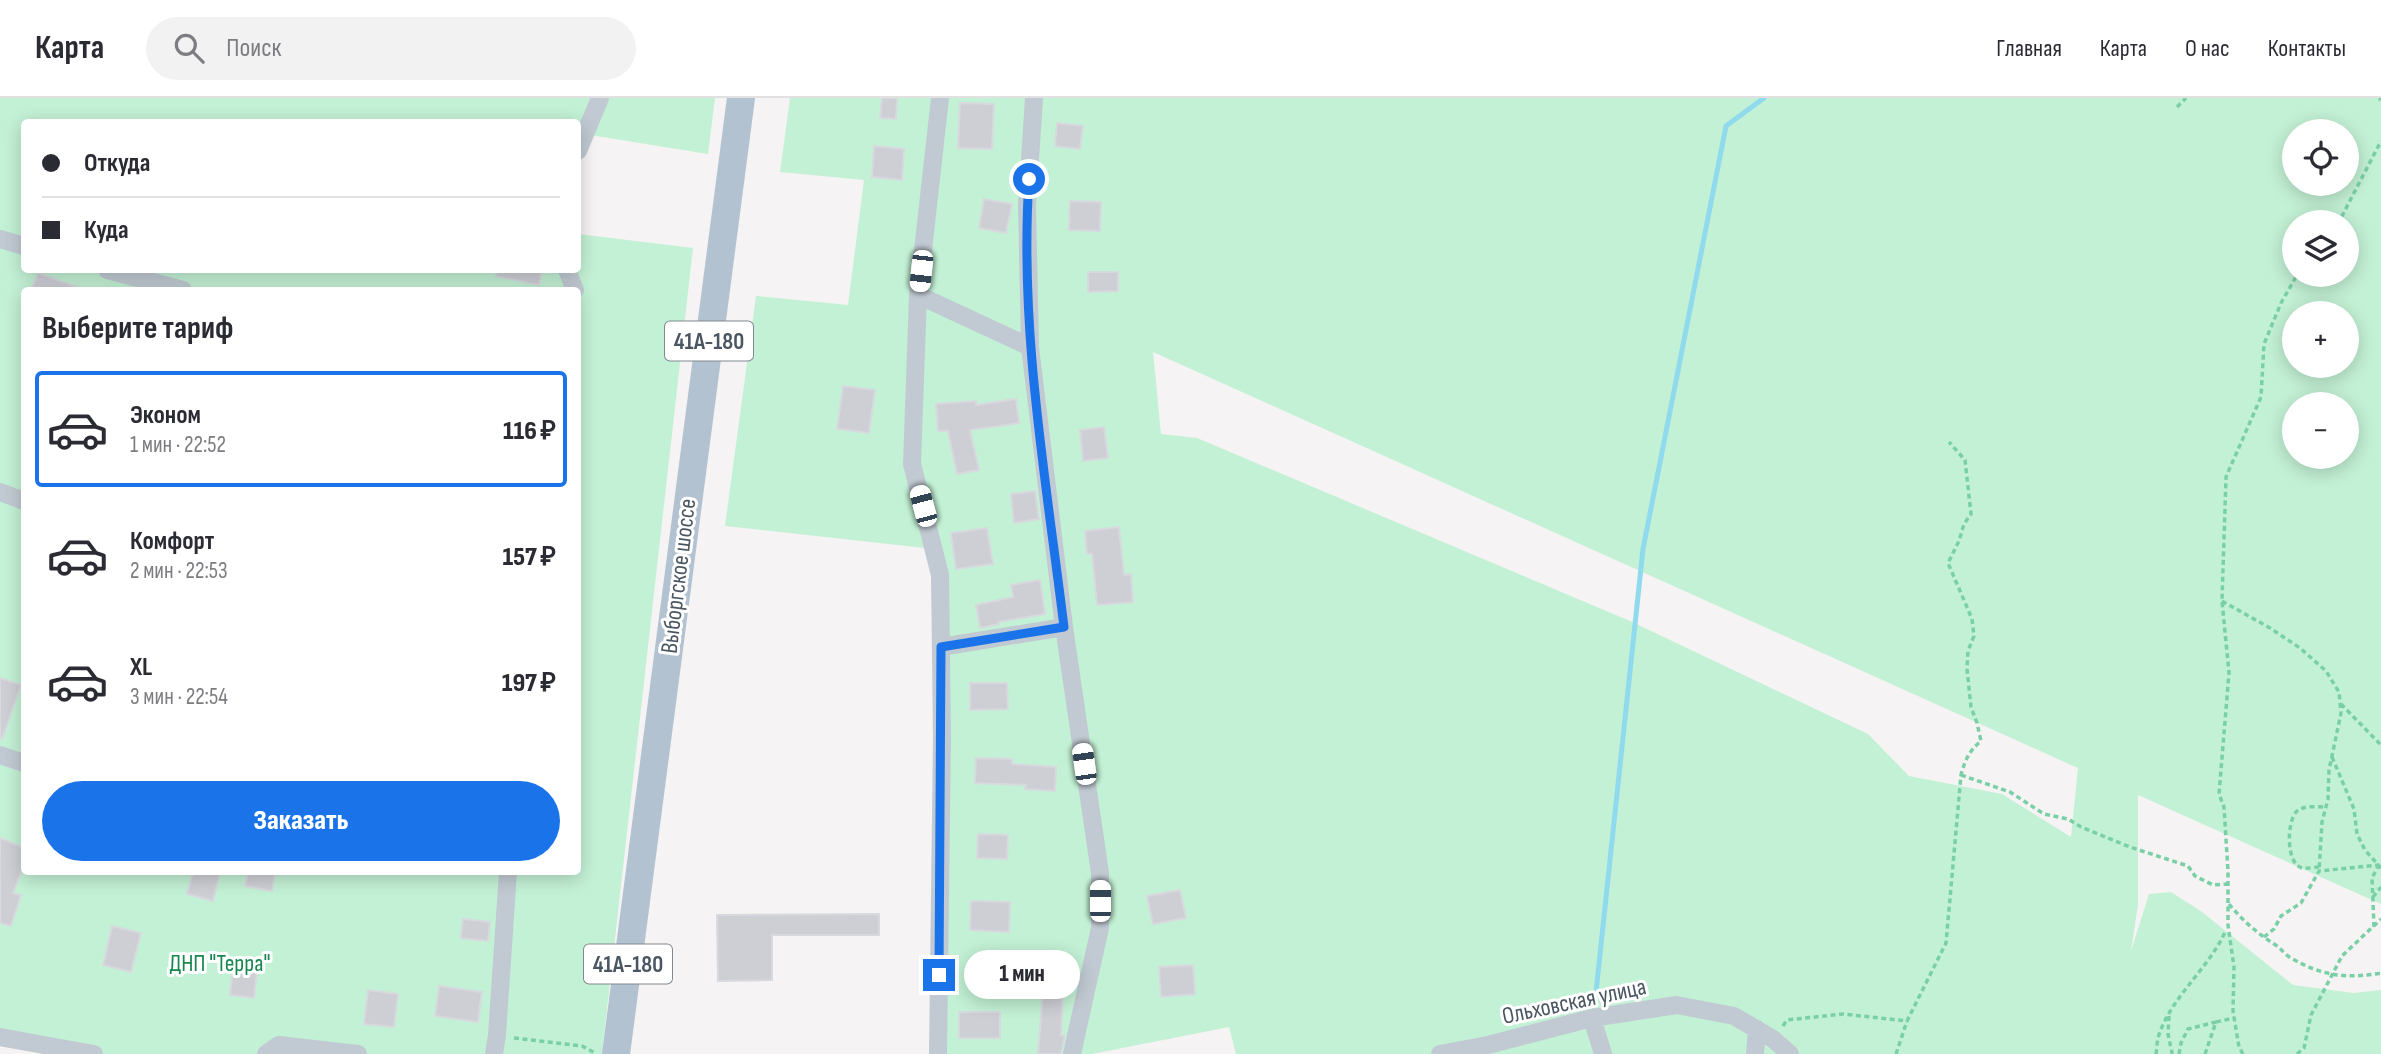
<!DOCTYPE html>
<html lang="ru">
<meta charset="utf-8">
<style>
body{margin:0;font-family:"Sofia Sans Condensed",sans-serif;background:#f2f2f3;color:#2b2b33;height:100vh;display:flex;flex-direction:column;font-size:26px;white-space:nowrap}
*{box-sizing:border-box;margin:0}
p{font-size:23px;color:#7c7c81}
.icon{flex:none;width:38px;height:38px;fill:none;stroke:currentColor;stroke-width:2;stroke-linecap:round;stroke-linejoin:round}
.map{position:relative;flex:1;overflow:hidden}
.drawer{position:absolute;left:21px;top:189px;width:560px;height:588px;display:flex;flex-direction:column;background:#fff;border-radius:7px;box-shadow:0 4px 18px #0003}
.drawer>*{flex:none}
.hud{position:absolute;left:21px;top:21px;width:560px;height:154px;border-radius:7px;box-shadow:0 4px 18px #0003;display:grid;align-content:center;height:154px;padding:0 21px;background:#fff}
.buttons{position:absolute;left:2282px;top:21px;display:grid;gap:14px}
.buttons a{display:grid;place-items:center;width:77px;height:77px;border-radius:50%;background:#fff;box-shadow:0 4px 18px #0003;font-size:35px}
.end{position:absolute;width:32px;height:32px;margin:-16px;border:9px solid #1a73e8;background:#fff;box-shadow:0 0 0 4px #fff}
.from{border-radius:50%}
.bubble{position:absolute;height:49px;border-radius:24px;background:#fff;box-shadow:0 4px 18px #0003;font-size:23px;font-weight:800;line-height:49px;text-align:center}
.car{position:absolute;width:21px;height:42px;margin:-21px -10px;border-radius:9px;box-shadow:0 0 5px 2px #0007;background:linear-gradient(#fff 24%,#345 0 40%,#fff 0 76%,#345 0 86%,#fff 0)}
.hud b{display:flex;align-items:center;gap:24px;height:66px;font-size:26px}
.hud b+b{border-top:2px solid #e1e1e2}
.hud i{width:18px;height:18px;background:#2b2b33}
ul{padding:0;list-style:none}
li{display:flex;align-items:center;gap:21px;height:116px;margin:0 14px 10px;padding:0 7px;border:4px solid transparent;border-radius:7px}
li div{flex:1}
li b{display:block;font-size:26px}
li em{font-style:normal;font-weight:800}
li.active{border-color:#1a73e8}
li>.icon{width:63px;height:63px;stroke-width:1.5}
h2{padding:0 21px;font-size:32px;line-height:84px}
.action{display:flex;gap:14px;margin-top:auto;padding:14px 21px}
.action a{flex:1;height:80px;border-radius:42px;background:#1a73e8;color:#fff;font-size:28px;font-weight:800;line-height:80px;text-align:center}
header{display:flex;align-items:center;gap:42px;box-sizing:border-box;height:98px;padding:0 35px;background:#fff;border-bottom:2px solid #e1e1e2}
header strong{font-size:33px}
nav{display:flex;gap:38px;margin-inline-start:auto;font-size:24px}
.search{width:490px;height:63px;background:#f2f2f3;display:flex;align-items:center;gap:18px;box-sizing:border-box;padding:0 24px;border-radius:38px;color:#7c7c81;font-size:26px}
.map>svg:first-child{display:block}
.green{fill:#c3f1d5;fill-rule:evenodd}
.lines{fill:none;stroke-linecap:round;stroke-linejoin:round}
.stream{stroke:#90daee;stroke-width:5}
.building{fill:#cdcfd5;stroke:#d7d9de;stroke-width:2}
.path{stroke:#7ad0a6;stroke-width:3.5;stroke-dasharray:5 3.5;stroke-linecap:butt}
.street{stroke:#c1cad2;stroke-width:18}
.primary{stroke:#b3c2d1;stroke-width:28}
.route{stroke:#1a73e8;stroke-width:9}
.labels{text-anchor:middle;stroke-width:6;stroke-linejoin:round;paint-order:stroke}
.shield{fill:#fff;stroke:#808990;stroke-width:2}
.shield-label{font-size:23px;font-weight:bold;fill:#4a5661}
.street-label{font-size:24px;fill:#4a5661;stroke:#fff}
.park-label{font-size:24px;fill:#17864f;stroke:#fff}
</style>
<header>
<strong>Карта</strong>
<div class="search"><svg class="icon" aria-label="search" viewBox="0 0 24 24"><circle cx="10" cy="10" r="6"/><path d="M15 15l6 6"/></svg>Поиск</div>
<nav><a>Главная</a><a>Карта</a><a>О нас</a><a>Контакты</a></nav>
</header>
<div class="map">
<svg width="2381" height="956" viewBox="0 0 2381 956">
<rect width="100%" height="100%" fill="#f5f3f3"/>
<!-- green -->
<path class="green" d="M 0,0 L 715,0 L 708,56 L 590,37 L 578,54 L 578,24 L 24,24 L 24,172 L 578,172 L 578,136 L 693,150 L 602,956 L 94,956 L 0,939 ZM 24,192 L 578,192 L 578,774 L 24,774 Z
M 790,0 L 2381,0 L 2381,806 L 2138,697 L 2138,806 L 2131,853 L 2149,796 L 2171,794 L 2202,814 L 2293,887 L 2353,895 L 2381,892 L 2381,956 L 1236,956 L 1229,929 L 1092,956 L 938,956 L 934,451 L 725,428 L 756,198 L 848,207 L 864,82 L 780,74 ZM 2294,33 L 2347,33 L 2347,86 L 2294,86 ZM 2294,124 L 2347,124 L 2347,177 L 2294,177 ZM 2294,215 L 2347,215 L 2347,268 L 2294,268 ZM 1153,254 L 2078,670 L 2071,739 L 2002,696 L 1909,678 L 1868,636 L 1630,523 L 1197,340 L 1161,336 ZM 2294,306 L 2347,306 L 2347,359 L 2294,359 Z"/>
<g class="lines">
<!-- stream -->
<path class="stream" d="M 1596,894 L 1643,451 L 1726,28 L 1764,0"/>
</g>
<!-- building -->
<path class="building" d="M 882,0 L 897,0 L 896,21 L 880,20 Z
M 960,5 L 994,6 L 992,51 L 958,50 Z
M 1057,25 L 1083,28 L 1080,51 L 1055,48 Z
M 874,48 L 904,51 L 902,82 L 872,79 Z
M 984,101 L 1012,106 L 1006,135 L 979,130 Z
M 1070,103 L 1101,104 L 1100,133 L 1069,132 Z
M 497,172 L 542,172 L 539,187 L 496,178 Z
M 1088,174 L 1118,174 L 1118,193 L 1088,194 Z
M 38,175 L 82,191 L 82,192 L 31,192 Z
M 843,288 L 875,292 L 869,335 L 837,331 Z
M 1016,301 L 1019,325 L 970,332 L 979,372 L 957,376 L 948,333 L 938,333 L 936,306 L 976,303 L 976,307 Z
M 1104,329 L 1108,360 L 1083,363 L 1080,332 Z
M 1035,393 L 1039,421 L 1014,425 L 1011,396 Z
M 1119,429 L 1124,477 L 1131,476 L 1133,504 L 1097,507 L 1092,456 L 1087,456 L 1085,433 Z
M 987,430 L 993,466 L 956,471 L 951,435 Z
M 1040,482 L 1045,516 L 998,524 L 999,526 L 980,530 L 976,507 L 1013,499 L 1011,487 Z
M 0,580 L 21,587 L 2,641 L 0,641 Z
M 970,585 L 1007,585 L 1008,611 L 970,612 Z
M 976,660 L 1012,661 L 1012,666 L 1056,669 L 1055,693 L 1025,691 L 1026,687 L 975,685 Z
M 978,736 L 1008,737 L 1007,761 L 977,760 Z
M 0,740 L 24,750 L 24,767 L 13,795 L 21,797 L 11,828 L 0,825 Z
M 193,774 L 220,774 L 213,803 L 187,796 Z
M 248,774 L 275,774 L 272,793 L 245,788 Z
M 1180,792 L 1186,820 L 1153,826 L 1147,798 Z
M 971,803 L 1010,804 L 1009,834 L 970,832 Z
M 879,816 L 879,837 L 772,837 L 772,882 L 718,883 L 717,817 Z
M 463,821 L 490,824 L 488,843 L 461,840 Z
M 112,828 L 141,835 L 131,874 L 103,867 Z
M 1193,867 L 1195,896 L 1161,899 L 1159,869 Z
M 233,870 L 257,873 L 254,900 L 230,897 Z
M 439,888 L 482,894 L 478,924 L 435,918 Z
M 368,892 L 398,896 L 394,929 L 364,926 Z
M 1043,892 L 1063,892 L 1061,937 L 1064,937 L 1064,941 L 1061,956 L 1038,956 Z
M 959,914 L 1000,914 L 1000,940 L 959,940 Z"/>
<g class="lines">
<!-- path -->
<path class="path" d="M 2379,0 L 2381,2
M 2177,9 L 2186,0
M 2335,124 L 2342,118 L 2381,43
M 2222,503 L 2270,530 L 2300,550 L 2326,573 L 2339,594 L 2341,615 L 2329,672 L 2328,701 L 2322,724 L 2319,773
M 2341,606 L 2381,647
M 2332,659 L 2354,711 L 2357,736 L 2365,752 L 2381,770
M 1961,677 L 2010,694 L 2044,716 L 2068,721 L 2081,729 L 2130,749 L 2188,768 L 2195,778 L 2213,787 L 2228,786
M 2319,769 C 2314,769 2307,771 2302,770 C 2285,765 2287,722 2297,713 C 2305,707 2316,709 2325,709
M 2373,799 L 2381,789
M 2229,806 C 2242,822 2257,835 2274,846 C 2281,850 2285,857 2291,860 C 2322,878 2346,881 2381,875
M 2374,829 L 2372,780 L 2379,767
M 2264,839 L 2274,831 L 2281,818 L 2301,805 L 2319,773 L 2379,767
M 2169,918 L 2168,936 L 2172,955 L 2174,956
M 1783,928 L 1787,922 L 1843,916 L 1907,923 L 1946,845 L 1961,677 C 1965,662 1969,653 1981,643 L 1977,625 L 1971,609 L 1967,571 L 1968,553 L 1974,538 L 1972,521 L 1948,465 L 1959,443 L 1964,426 L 1971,416 L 1965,362 L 1949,344
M 514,940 L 582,948 L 595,955
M 1896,956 L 1907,923
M 2156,956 C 2157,949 2157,941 2160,934 C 2174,896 2210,869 2226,832
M 2179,956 L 2181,945 L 2188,931 L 2216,924
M 2205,956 L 2216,924 L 2234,920
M 2243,956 L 2239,949 L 2233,913 L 2234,869 L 2228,827 L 2228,773 L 2224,709 L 2219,696 L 2229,575 L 2222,503 L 2226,379 L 2261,299 L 2264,246 L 2281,205 L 2297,177
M 2297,956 L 2304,950 L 2311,917 L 2342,858 L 2381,821"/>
<!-- street -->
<path class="street" d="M 1034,0 L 1027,108 L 1030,249 L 1064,529 L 1100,775 L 1100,830 L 1072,956
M 578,53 L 600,0
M 0,141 L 24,148
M 107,172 L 183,192
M 567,172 L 575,192
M 918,197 L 1030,249
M 0,394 L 24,403
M 941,549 L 1064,529
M 0,657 L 24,665
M 1592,920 L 1603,956
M 0,939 L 94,956
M 266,956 L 279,947 L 358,956
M 494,956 L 497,937 L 508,774
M 938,956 L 942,640 L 940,477 L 912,366 L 918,197 L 940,0
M 1440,956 L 1488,947 L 1592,920 L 1677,907 L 1734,918 L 1773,941 L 1790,956
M 1755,956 L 1757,931"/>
<!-- primary -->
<path class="primary" d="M 616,956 L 741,0"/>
</g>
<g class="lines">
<!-- route -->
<path class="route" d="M 939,877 L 941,549 L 1064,529 C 1046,381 1019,231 1029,81"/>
</g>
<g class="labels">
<!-- shield labels -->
<g class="shield">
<rect x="665" y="223.5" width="88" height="39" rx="5"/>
<rect x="584" y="846.5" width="88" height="39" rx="5"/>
</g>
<g class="shield-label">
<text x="709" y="251">41А-180</text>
<text x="628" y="874">41А-180</text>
</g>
<!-- street labels -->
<g class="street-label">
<text transform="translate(678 478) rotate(-83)" y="8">Выборгское шоссе</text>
<text transform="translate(1574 903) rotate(-12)" y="8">Ольховская улица</text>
</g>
<!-- park labels -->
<g class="park-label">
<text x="220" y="873">ДНП "Терра"</text>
</g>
</g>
</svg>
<div class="buttons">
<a><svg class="icon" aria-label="locate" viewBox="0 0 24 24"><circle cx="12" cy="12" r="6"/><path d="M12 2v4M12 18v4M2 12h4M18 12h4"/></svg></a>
<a><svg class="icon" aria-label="layers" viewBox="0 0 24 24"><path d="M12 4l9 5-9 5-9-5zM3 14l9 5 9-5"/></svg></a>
<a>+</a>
<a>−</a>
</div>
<i class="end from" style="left:1029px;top:81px"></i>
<i class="end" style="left:939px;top:877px"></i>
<div class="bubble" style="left:964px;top:852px;width:116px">1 мин</div>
<i class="car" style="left:921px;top:173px;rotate:186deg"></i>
<i class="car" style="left:923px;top:408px;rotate:345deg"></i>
<i class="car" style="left:1084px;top:666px;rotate:352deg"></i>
<i class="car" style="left:1100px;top:803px;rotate:0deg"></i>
<div class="hud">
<b><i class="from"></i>Откуда</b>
<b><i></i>Куда</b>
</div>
<section class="drawer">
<h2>Выберите тариф</h2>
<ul>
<li class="active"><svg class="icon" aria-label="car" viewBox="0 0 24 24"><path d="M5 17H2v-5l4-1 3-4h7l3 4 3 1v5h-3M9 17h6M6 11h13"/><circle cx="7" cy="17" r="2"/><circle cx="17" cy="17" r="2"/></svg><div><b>Эконом</b><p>1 мин · 22:52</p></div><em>116 ₽</em></li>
<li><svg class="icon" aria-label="car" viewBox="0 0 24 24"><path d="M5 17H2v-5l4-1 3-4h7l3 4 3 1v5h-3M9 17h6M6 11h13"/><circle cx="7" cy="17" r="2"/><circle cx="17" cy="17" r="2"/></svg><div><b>Комфорт</b><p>2 мин · 22:53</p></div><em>157 ₽</em></li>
<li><svg class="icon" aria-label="car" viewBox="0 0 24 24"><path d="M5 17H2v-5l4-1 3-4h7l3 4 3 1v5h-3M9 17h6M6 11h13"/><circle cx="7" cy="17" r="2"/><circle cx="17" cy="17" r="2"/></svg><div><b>XL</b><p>3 мин · 22:54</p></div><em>197 ₽</em></li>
</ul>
<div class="action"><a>Заказать</a></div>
</section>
</div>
